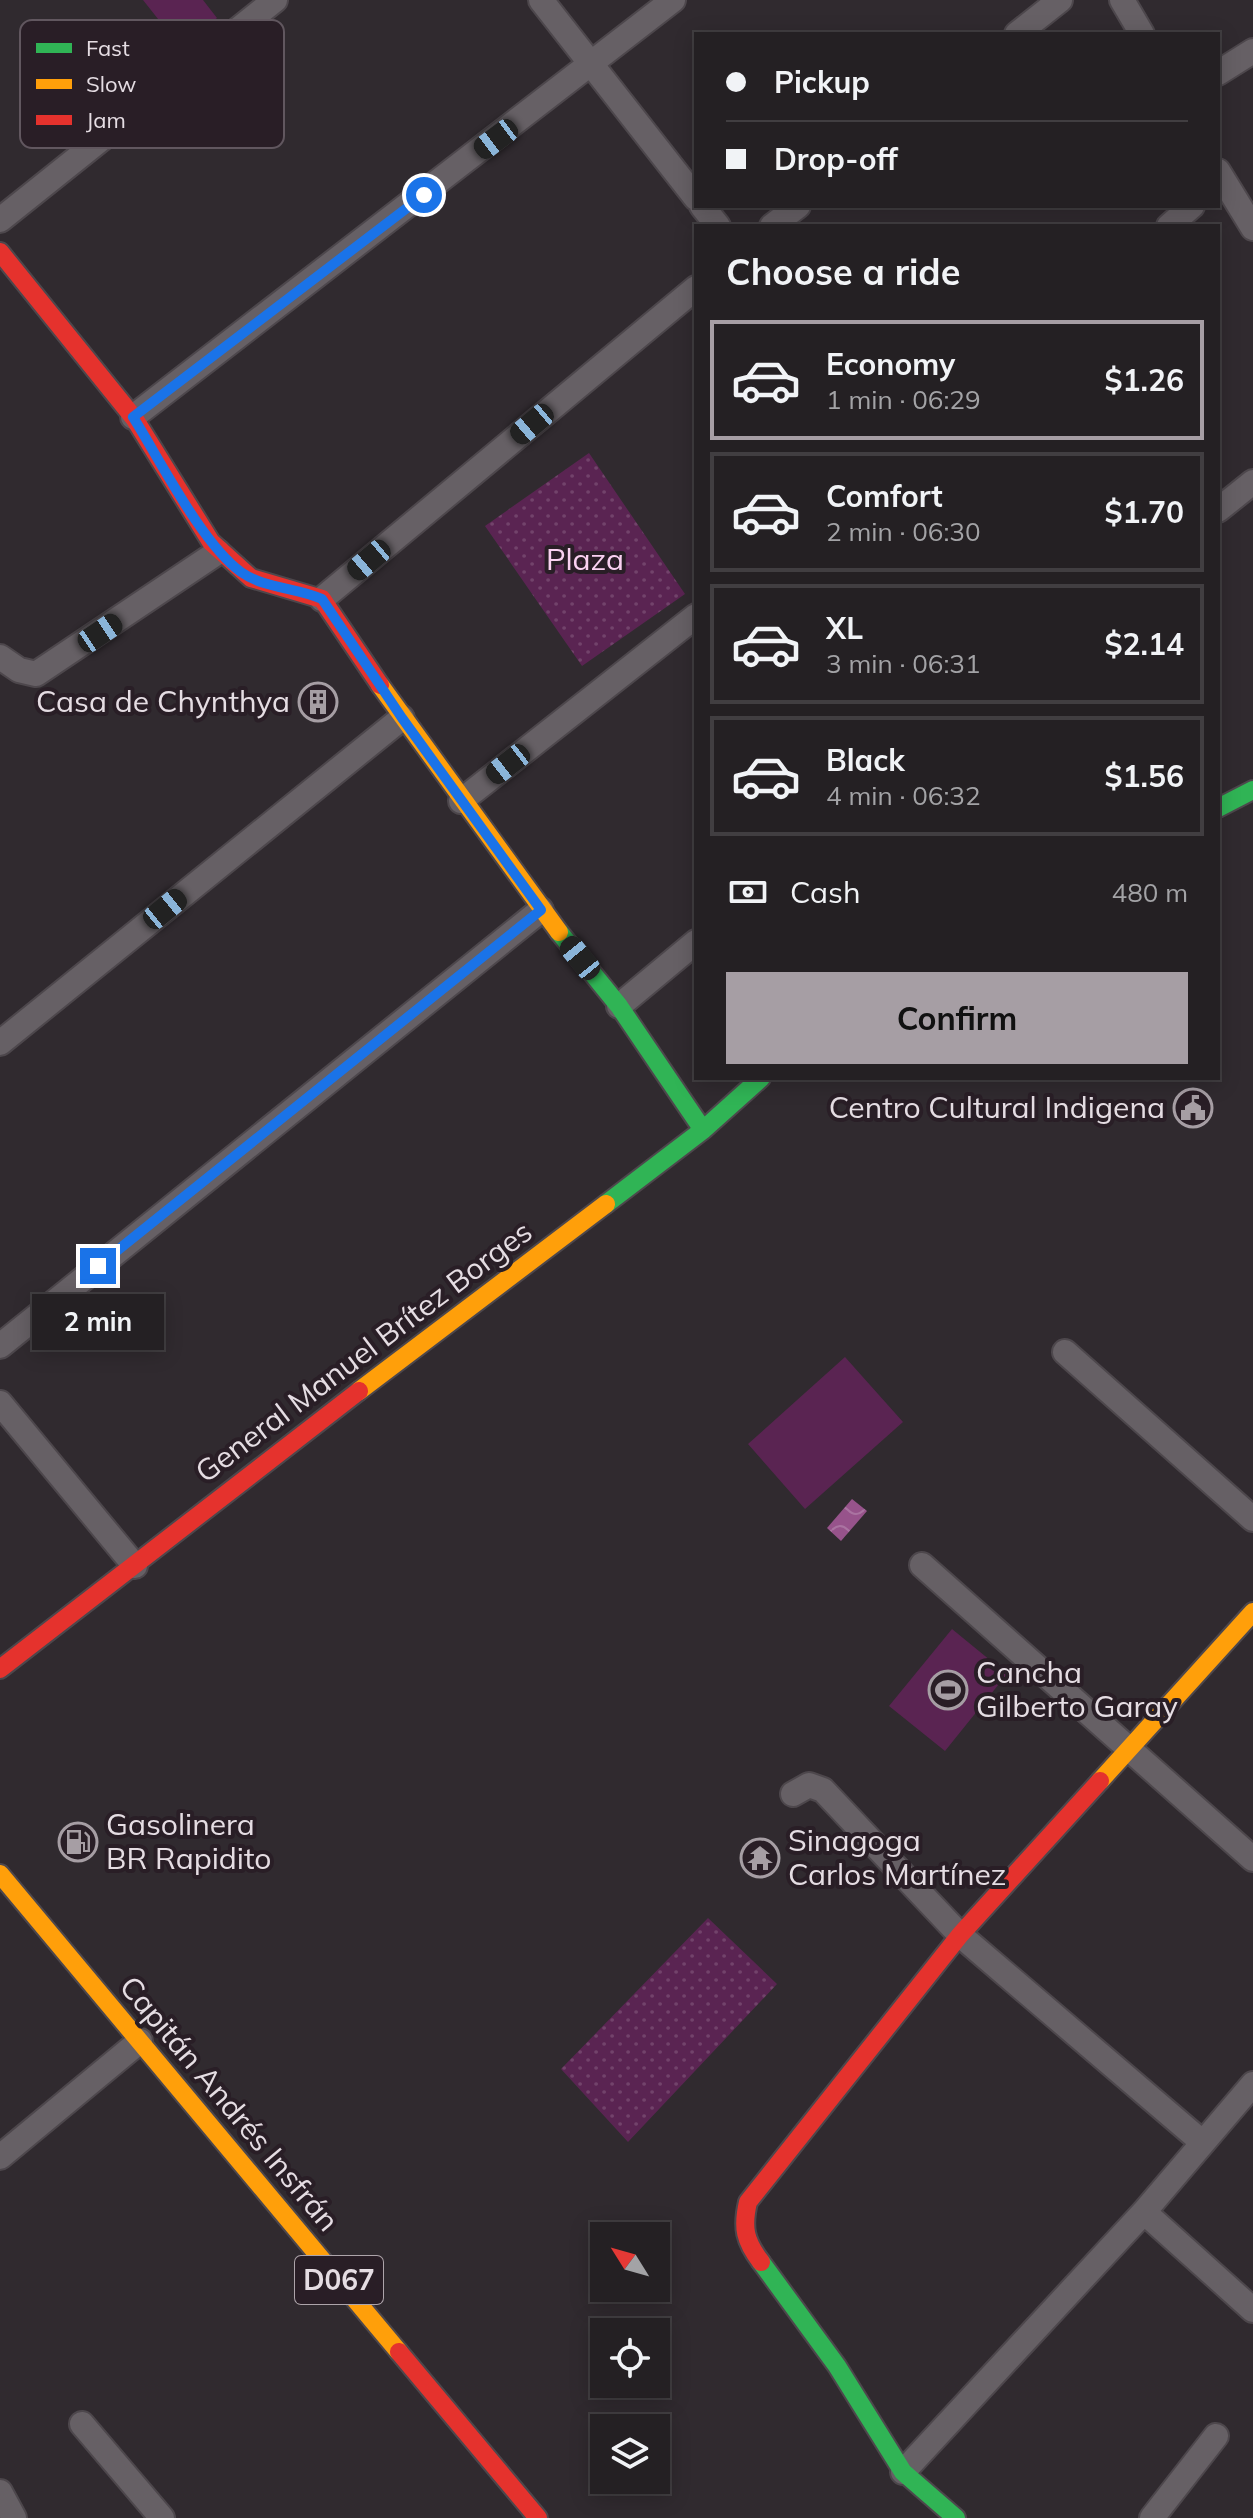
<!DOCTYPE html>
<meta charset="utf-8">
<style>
body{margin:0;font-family:Mulish,sans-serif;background:#302d30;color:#f1f3f6;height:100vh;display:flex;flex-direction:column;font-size:30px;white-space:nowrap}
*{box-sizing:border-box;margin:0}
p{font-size:26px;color:#a3a3a6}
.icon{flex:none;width:44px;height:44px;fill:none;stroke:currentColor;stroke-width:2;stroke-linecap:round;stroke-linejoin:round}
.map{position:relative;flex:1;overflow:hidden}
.side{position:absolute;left:694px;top:224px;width:526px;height:856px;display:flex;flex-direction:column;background:#242023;border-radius:0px;box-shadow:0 4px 20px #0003,0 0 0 2px #413e41}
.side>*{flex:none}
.top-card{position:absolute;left:694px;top:32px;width:526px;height:176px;border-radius:0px;box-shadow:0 4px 20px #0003,0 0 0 2px #413e41;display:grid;align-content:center;height:176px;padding:0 32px;background:#242023}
.needle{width:52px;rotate:307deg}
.controls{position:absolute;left:590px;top:2222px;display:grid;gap:16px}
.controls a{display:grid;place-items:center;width:80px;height:80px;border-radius:0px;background:#242023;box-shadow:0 4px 20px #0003,0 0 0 2px #413e41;font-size:40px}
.end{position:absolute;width:36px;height:36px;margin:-18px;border:10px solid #1a73e8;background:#fff;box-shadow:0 0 0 4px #fff}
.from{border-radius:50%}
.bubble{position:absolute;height:56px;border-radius:0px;background:#242023;box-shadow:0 4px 20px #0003,0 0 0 2px #413e41;font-size:26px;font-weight:700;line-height:56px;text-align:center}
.car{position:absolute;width:24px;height:48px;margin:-24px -12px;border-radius:10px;box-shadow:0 0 6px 2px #0007;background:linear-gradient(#222 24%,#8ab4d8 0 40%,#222 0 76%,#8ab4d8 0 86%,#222 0)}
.top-card b{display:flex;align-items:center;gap:28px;height:76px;font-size:30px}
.top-card b+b{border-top:2px solid #413e41}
.top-card i{width:20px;height:20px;background:#f1f3f6}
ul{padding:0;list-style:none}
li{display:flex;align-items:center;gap:24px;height:120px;margin:0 16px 12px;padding:0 16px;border:4px solid #413e41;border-radius:0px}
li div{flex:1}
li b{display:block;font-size:30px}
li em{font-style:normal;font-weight:700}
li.on{border-color:#a69ea4}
li>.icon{width:72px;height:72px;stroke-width:1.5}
h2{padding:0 32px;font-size:36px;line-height:96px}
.pay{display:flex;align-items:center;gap:20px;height:88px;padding:0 32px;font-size:30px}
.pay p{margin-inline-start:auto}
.action{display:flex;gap:16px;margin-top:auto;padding:16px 32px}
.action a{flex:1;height:92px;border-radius:0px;background:#a69ea4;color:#111;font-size:32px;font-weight:700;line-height:92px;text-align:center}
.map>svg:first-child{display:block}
.grass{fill:#5a2452}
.park{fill:url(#park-dots)}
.water{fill:url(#water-waves)}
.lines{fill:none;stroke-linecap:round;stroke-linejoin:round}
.street-casing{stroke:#4d474c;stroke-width:28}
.fast-casing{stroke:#4d474c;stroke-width:22}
.slow-casing{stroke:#4d474c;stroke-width:22}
.jam-casing{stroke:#4d474c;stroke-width:22}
.street{stroke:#666065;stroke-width:24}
.fast{stroke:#30b455;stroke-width:18}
.slow{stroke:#ff9f0a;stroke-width:18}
.jam{stroke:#e5322d;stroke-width:18}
.route{stroke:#1a73e8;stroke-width:10}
.labels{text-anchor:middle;stroke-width:8;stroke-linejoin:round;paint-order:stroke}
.shield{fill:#291e26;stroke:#ada4aa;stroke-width:2}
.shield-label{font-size:28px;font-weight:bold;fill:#e5dde3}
.park-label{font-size:30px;fill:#fad1f1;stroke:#291e26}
.poi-label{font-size:30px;fill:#e5dde3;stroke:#291e26;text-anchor:start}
.street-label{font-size:30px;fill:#e5dde3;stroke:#291e26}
.key{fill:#291e26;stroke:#61575f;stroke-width:2}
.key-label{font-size:22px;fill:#e5dde3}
</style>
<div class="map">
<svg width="1253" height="2518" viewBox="0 0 1253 2518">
<defs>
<pattern id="park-dots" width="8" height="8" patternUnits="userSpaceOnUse" patternTransform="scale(2)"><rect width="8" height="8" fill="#5a2452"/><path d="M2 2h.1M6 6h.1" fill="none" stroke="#72436b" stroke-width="1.8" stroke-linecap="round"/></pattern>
<pattern id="water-waves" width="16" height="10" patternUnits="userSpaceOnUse" patternTransform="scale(2)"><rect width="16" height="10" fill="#97538b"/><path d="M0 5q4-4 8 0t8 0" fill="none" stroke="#aa73a1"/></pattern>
</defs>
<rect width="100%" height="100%" fill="#302a2f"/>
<!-- grass -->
<path class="grass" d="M 143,0 L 203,0 L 217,18 L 181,48 Z
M 845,1357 L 903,1422 L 805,1509 L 748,1444 Z
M 952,1629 L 1007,1674 L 945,1751 L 889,1706 Z"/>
<!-- park -->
<path class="park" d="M 589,453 L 685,594 L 582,666 L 485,526 Z
M 708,1918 L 777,1984 L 628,2142 L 561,2069 Z"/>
<!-- water -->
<path class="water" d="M 852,1499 L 867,1511 L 841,1541 L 827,1528 Z"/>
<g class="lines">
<!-- street casing -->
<g class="street-casing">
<path id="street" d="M 541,0 L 696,198
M 1122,0 L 1142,34
M 1017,34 L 1060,0
M 1218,73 L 1253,51
M 1218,171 L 1253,228
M 702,206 L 718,226
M 0,220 L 275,0
M 772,226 L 798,206
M 1169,226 L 1192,206
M 133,417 L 673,0
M 1218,510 L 1253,482
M 322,599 L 696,288
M 0,657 L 19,670 L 36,674 L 218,552
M 461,801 L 696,616
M 619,1006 L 696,942
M 0,1043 L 402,718
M 0,1346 L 541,910
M 1065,1352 L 1253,1519
M 0,1403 L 135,1566
M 922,1565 L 1253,1859
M 793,1794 L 809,1785 L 823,1790 L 960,1935 L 1202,2142
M 0,2157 L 140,2041
M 1144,2212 L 1253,2310
M 82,2424 L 162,2518
M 903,2472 L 1144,2212 L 1253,2084
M 0,2492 L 14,2518
M 1152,2518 L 1216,2436"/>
</g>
<!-- fast casing -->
<g class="fast-casing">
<path id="fast" d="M 1218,808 L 1253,790
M 559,932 L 619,1006 L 703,1130
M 606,1204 L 703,1130 L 761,1078
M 761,2262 L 837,2366 L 903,2472 L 956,2518"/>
</g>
<!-- slow casing -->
<g class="slow-casing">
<path id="slow" d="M 380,685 L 559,932
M 359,1391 L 606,1204
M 1100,1781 L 1253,1612
M 0,1874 L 399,2352"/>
</g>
<!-- jam casing -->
<g class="jam-casing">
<path id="jam" d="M 0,252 L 134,418 L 211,542 L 251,578 L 322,599 L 380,685
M 0,1669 L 359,1391
M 761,2262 C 745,2241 742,2228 748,2202 L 960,1935 L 1100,1781
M 399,2352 L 538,2518"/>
</g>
<!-- street -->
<use href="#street" class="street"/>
<!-- fast -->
<use href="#fast" class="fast"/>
<!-- slow -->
<use href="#slow" class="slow"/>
<!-- jam -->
<use href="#jam" class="jam"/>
</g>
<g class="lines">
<!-- route -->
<path class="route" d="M 98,1266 L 541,910 L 402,718 L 322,599 C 296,587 265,589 241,572 C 202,544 160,460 133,417 L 424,195"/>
</g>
<!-- icons -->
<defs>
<g id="building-ring" transform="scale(2)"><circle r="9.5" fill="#291e26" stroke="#a69ea4" stroke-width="1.5"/><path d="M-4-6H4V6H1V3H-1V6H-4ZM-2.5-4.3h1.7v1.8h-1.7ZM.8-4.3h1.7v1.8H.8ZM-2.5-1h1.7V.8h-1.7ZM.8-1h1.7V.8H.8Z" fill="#a69ea4"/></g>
<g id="civic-ring" transform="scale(2)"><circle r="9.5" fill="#291e26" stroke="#a69ea4" stroke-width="1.5"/><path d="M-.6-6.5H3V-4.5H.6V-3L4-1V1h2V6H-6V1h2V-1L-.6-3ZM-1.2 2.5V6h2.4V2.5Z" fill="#a69ea4"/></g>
<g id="stadium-ring" transform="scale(2)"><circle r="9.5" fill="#291e26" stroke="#a69ea4" stroke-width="1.5"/><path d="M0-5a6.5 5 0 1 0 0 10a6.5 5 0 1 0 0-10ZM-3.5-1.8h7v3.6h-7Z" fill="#a69ea4"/></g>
<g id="fuel-ring" transform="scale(2)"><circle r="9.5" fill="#291e26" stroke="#a69ea4" stroke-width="1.5"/><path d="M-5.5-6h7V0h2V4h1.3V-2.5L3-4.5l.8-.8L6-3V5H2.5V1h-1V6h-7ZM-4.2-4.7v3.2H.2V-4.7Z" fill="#a69ea4"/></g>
<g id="temple-ring" transform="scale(2)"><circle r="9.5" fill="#291e26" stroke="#a69ea4" stroke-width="1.5"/><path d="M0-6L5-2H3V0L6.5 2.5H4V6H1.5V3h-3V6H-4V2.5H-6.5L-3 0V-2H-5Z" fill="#a69ea4"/></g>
</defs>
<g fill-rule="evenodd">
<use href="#building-ring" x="318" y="702"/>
<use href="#civic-ring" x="1193" y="1108"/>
<use href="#stadium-ring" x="948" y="1690"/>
<use href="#fuel-ring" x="78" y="1842"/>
<use href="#temple-ring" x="760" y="1858"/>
</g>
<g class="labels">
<!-- shield labels -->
<rect class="shield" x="295" y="2256" width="88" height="48" rx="6"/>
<g class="shield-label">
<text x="339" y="2290">D067</text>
</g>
<!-- park labels -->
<g class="park-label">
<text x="585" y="570">Plaza</text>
</g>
<!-- poi labels -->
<g class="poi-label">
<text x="290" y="712" text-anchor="end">Casa de Chynthya</text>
<text x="1165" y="1118" text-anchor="end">Centro Cultural Indigena</text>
<text x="976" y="1683">Cancha<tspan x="976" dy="34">Gilberto Garay</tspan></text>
<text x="106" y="1835">Gasolinera<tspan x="106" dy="34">BR Rapidito</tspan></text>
<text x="788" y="1851">Sinagoga<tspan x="788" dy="34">Carlos Martínez</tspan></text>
</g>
<!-- street labels -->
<g class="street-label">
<text transform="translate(364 1352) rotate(-37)" y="10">General Manuel Brítez Borges</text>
<text transform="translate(229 2104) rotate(50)" y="10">Capitán Andrés Insfrán</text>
</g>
</g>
<!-- legend -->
<rect x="20" y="20" width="264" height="128" rx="12" class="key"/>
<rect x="36" y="43" width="36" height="10" fill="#30b455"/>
<rect x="36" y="79" width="36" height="10" fill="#ff9f0a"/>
<rect x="36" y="115" width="36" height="10" fill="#e5322d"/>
<g class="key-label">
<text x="86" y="56">Fast</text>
<text x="86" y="92">Slow</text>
<text x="86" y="128">Jam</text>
</g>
</svg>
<div class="controls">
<a><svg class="needle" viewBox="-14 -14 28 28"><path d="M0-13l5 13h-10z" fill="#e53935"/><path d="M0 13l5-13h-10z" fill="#a3a3a6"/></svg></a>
<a><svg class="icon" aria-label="locate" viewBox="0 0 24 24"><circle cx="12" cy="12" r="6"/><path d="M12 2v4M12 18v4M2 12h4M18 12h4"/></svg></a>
<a><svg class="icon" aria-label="layers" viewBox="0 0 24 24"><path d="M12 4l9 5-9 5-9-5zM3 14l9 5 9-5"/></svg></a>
</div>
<i class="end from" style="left:424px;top:195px"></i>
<i class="end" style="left:98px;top:1266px"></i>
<div class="bubble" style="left:32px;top:1294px;width:132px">2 min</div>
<i class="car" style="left:496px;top:139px;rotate:233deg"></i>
<i class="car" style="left:532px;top:424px;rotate:230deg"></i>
<i class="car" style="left:369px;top:560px;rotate:230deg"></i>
<i class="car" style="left:100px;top:633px;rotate:56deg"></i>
<i class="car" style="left:508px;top:764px;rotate:232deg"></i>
<i class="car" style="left:165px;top:909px;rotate:51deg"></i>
<i class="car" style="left:580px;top:958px;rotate:321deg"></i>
<div class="top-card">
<b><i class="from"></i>Pickup</b>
<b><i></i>Drop-off</b>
</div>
<section class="side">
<h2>Choose a ride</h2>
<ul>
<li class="on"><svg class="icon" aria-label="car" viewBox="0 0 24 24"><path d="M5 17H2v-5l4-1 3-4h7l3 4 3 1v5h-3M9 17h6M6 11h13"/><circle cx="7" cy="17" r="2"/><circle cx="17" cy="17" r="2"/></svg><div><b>Economy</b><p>1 min · 06:29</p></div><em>$1.26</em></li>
<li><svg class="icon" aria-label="car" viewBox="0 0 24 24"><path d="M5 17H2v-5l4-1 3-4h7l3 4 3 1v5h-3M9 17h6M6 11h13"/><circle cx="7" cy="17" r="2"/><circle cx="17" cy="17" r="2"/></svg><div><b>Comfort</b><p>2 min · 06:30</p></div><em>$1.70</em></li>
<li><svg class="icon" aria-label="car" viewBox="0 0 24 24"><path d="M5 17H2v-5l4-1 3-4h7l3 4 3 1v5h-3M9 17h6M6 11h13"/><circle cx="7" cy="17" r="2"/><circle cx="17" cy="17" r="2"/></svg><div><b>XL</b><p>3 min · 06:31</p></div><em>$2.14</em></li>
<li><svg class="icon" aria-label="car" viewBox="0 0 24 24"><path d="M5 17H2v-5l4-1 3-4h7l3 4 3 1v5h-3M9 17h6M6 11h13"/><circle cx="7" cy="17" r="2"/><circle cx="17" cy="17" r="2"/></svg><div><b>Black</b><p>4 min · 06:32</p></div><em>$1.56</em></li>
</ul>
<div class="pay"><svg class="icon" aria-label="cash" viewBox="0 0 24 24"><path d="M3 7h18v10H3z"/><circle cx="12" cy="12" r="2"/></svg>Cash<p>480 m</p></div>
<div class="action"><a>Confirm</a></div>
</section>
</div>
